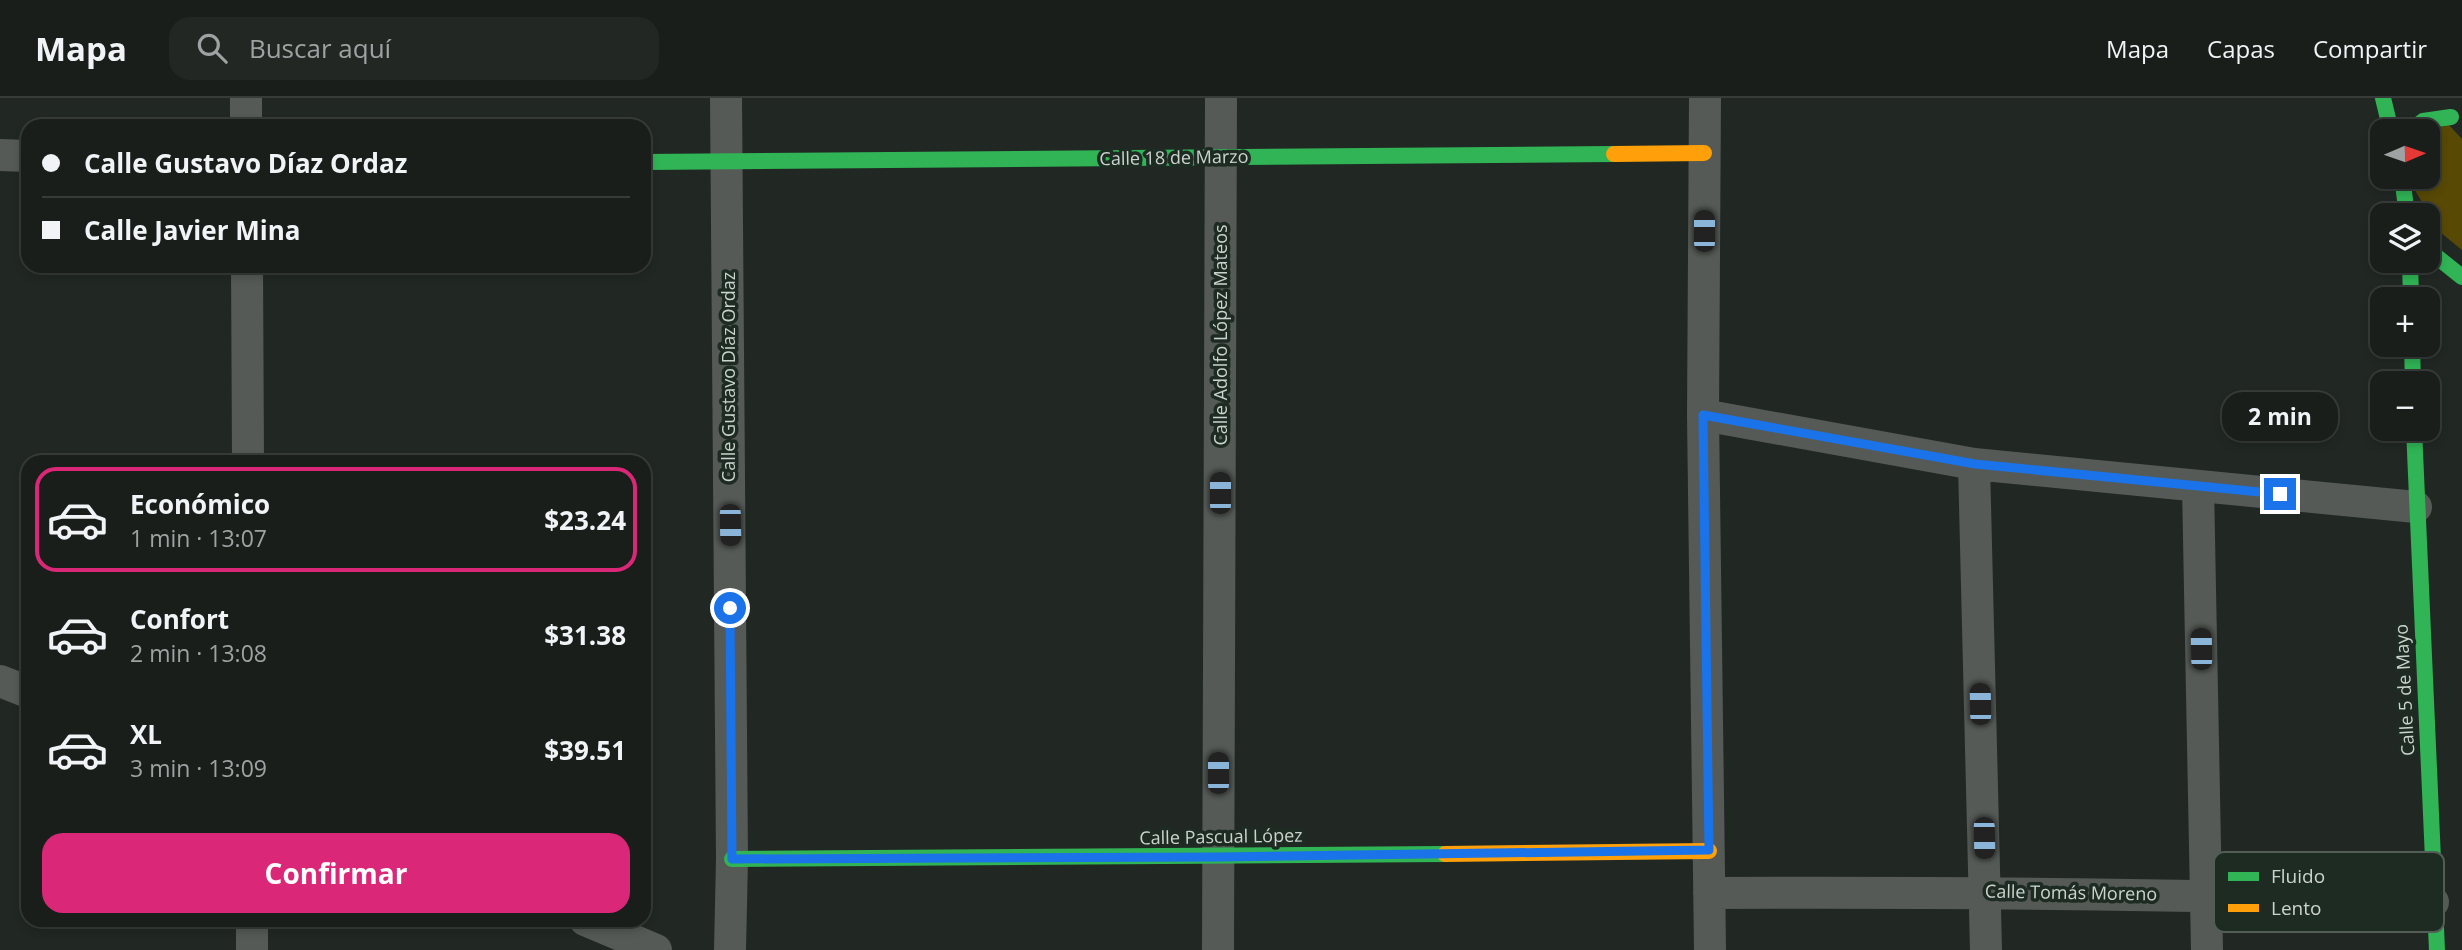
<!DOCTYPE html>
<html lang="es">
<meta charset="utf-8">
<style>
body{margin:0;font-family:"Open Sans",sans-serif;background:#222724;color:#f1f3f6;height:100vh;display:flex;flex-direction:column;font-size:26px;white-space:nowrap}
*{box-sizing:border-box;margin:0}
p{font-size:23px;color:#9fa2a3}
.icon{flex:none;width:38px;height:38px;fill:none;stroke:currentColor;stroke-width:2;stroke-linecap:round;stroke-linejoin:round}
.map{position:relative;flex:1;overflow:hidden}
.side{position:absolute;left:21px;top:357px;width:630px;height:472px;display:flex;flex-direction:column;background:#191e1b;border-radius:21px;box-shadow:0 4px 10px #0003,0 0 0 2px #373c3a}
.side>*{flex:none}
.top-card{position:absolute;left:21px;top:21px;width:630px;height:154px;border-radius:21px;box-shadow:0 4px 10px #0003,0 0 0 2px #373c3a;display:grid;align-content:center;height:154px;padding:0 21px;background:#191e1b}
.needle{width:46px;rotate:88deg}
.controls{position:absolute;left:2370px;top:21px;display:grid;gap:14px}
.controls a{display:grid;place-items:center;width:70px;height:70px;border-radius:14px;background:#191e1b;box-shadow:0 4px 10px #0003,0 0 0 2px #373c3a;font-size:35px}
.end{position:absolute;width:32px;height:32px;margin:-16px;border:9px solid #1a73e8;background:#fff;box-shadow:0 0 0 4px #fff}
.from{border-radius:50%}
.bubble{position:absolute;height:49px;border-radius:21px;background:#191e1b;box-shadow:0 4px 10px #0003,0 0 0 2px #373c3a;font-size:23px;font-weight:700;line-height:49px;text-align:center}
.car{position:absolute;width:21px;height:42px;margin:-21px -10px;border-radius:9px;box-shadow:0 0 5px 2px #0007;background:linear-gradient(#222 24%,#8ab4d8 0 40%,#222 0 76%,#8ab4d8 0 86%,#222 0)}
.top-card b{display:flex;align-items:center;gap:24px;height:66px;font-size:26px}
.top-card b+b{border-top:2px solid #373c3a}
.top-card i{width:18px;height:18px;background:#f1f3f6}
ul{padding:12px 0 0;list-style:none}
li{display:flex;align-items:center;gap:21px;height:105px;margin:0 14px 10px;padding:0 7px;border:4px solid transparent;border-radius:21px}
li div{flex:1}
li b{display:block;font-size:26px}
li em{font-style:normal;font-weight:700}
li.selected{border-color:#db2777}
li>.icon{width:63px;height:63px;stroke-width:1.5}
.primary-button{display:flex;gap:14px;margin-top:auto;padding:14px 21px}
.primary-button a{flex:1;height:80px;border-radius:21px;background:#db2777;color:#fff;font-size:28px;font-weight:700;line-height:80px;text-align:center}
header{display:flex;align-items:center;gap:42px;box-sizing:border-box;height:98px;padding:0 35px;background:#191e1b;border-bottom:2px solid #373c3a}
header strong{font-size:33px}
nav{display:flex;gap:38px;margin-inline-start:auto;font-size:24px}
.search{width:490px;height:63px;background:#222724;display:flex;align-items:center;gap:18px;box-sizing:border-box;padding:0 24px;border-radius:21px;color:#9fa2a3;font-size:26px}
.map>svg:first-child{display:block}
.green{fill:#584905}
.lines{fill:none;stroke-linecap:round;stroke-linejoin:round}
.street{stroke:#555a56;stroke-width:32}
.fast{stroke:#30b455;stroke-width:16}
.slow{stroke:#ff9f0a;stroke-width:16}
.route{stroke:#1a73e8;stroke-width:9}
.labels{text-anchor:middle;stroke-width:7;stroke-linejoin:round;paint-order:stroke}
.street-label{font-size:18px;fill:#cbd3ce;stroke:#1e2b23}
.key{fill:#1e2b23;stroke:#525d56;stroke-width:2}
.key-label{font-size:19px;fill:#cbd3ce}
</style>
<header>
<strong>Mapa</strong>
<div class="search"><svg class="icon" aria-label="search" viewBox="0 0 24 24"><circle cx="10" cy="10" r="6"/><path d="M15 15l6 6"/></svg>Buscar aquí</div>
<nav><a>Mapa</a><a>Capas</a><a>Compartir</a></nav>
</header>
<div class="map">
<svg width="2462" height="852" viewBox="0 0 2462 852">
<rect width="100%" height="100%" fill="#212824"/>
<!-- green -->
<path class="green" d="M 2449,27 L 2462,41 L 2462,152 L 2440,134 L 2407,79 L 2427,79 L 2427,33 Z"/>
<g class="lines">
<!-- street -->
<path class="street" d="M 246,0 L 246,28
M 726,0 L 732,761 L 730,852
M 1705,0 L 1703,317 L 1710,852
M 0,57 L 28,58
M 247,168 L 248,364
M 1703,317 L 1974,366 L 2416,409
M 1974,366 L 1986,852
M 2198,388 L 2207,852
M 0,583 L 28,594
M 1709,795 C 1951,794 2192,796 2433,804
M 252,822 L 252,852
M 585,822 L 656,852
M 1218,852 L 1221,0"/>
<!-- fast -->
<path class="fast" d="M 2383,0 L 2391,33
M 2410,33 L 2423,23 L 2451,19
M 644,64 L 1614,56
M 2402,79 L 2407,117
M 2427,151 L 2462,179
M 2410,163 L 2411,201
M 2412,247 L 2413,285
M 2414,331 L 2437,852
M 732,761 L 1445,756"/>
<!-- slow -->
<path class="slow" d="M 1614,56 L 1704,55
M 1445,756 L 1709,753"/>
</g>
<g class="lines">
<!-- route -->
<path class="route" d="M 730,510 L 732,761 L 1217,759 L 1709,752 L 1703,317 L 1975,366 L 2280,396"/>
</g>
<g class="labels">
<!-- street labels -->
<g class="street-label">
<text transform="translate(1174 60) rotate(-1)" y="6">Calle 18 de Marzo</text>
<text transform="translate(1221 237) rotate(-90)" y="6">Calle Adolfo López Mateos</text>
<text transform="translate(729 279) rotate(-90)" y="6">Calle Gustavo Díaz Ordaz</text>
<text transform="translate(2405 592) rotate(-93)" y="6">Calle 5 de Mayo</text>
<text transform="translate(1221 739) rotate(-1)" y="6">Calle Pascual López</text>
<text transform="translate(2071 795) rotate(1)" y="6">Calle Tomás Moreno</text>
</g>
</g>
<!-- legend -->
<rect x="2214" y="754" width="230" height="80" rx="10" class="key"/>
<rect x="2228" y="774" width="31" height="9" fill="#30b455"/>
<rect x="2228" y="806" width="31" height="8" fill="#ff9f0a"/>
<g class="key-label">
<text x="2271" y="785">Fluido</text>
<text x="2271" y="817">Lento</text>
</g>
</svg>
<div class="controls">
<a><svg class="needle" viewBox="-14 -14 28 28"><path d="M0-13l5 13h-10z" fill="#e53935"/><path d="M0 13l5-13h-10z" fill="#9fa2a3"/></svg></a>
<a><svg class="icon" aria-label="layers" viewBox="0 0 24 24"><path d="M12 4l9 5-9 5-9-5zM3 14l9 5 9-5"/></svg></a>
<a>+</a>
<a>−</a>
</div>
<i class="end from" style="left:730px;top:510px"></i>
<i class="end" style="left:2280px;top:396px"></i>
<div class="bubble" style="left:2222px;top:294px;width:116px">2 min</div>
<i class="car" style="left:1704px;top:133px;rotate:0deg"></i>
<i class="car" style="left:1220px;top:395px;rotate:0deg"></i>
<i class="car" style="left:730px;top:427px;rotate:179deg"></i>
<i class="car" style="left:2201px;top:551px;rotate:359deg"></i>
<i class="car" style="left:1980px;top:606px;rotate:359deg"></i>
<i class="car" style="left:1218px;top:675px;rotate:0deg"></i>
<i class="car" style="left:1984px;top:740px;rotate:179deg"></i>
<div class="top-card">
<b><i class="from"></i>Calle Gustavo Díaz Ordaz</b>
<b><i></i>Calle Javier Mina</b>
</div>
<section class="side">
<ul>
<li class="selected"><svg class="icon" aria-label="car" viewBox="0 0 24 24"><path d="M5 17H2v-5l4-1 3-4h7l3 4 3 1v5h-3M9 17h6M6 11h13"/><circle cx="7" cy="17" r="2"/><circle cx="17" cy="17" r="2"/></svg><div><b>Económico</b><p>1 min · 13:07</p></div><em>$23.24</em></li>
<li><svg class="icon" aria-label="car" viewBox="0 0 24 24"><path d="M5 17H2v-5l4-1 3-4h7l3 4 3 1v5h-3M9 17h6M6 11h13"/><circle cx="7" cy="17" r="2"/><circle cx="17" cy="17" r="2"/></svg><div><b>Confort</b><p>2 min · 13:08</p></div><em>$31.38</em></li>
<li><svg class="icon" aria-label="car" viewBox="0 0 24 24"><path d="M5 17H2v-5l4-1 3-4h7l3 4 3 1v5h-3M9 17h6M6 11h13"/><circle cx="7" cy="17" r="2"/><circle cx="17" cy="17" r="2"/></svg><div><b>XL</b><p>3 min · 13:09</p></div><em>$39.51</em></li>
</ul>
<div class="primary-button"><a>Confirmar</a></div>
</section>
</div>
